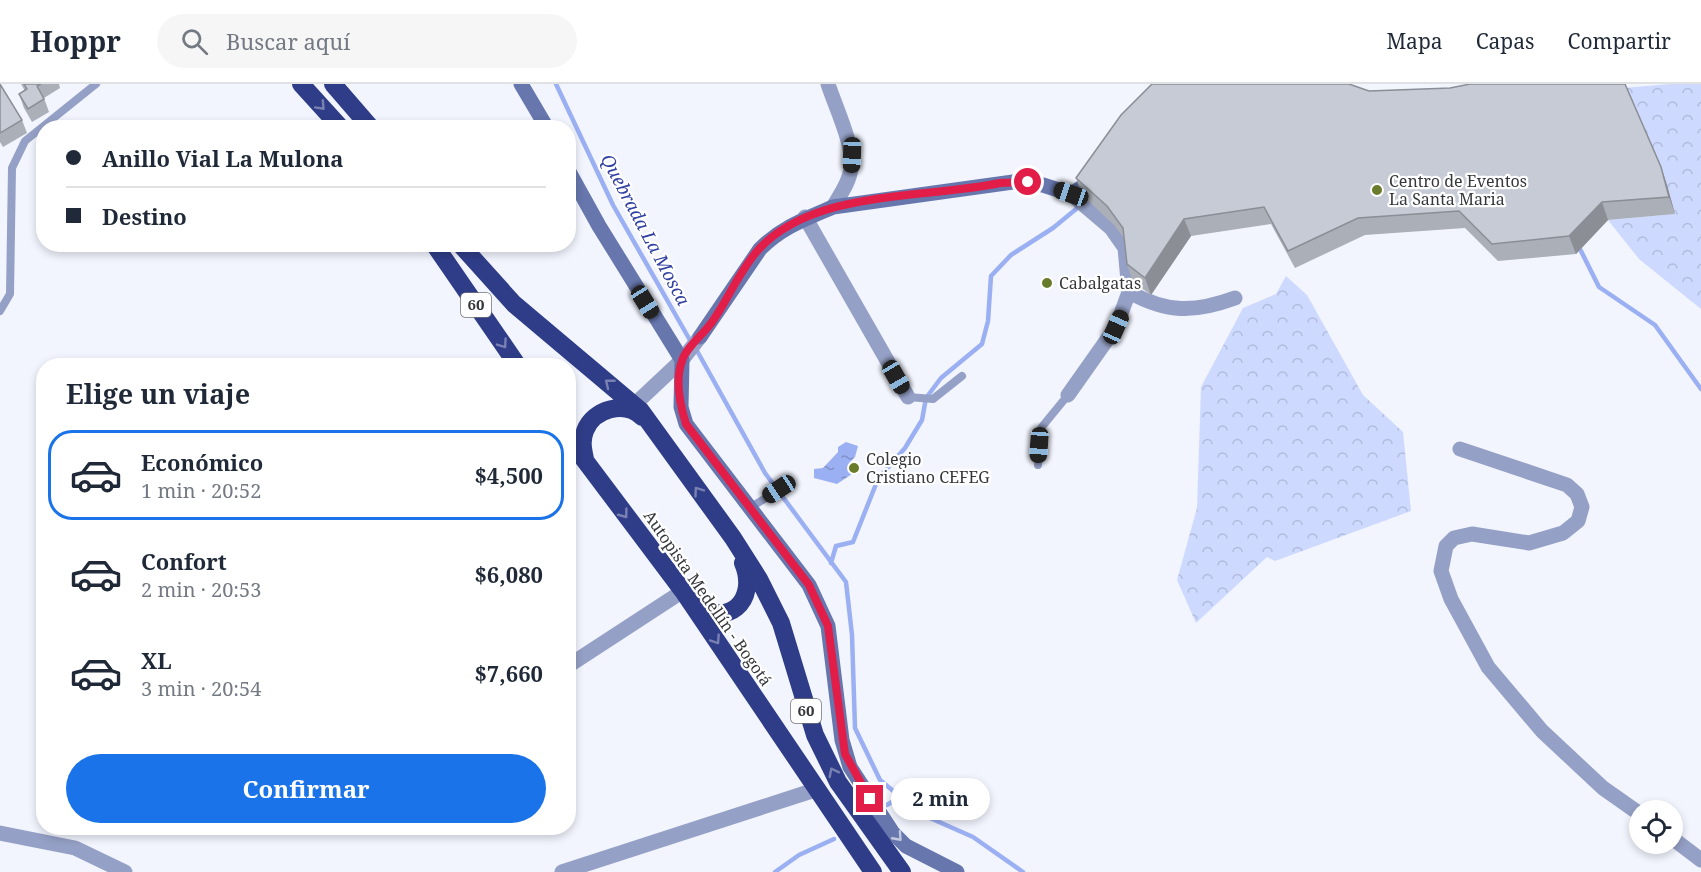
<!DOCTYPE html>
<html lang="es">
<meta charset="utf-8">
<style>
body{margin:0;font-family:"Noto Serif",serif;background:#f6f6f7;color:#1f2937;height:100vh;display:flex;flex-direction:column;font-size:22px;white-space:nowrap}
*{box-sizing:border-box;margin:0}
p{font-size:20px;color:#747a83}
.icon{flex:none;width:33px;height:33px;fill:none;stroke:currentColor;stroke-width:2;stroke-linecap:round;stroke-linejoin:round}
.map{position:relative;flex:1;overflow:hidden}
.details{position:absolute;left:36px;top:274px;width:540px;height:477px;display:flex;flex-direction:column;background:#fff;border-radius:24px;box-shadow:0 3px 9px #0003}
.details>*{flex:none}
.top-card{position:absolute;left:36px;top:36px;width:540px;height:132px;border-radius:24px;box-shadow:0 3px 9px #0003;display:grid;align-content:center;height:132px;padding:0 30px;background:#fff}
.tools{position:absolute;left:1629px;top:716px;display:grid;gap:12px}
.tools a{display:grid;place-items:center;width:54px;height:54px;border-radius:50%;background:#fff;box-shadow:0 3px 9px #0003;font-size:30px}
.end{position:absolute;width:27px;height:27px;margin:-14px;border:8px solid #e11d48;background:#fff;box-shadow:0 0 0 3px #fff}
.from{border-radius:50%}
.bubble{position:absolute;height:42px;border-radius:21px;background:#fff;box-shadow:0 3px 9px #0003;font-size:20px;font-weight:700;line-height:42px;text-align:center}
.car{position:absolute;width:18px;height:36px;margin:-18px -9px;border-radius:8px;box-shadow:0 0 4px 2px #0007;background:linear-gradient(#222 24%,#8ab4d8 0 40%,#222 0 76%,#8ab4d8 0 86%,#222 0)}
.top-card b{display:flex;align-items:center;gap:21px;height:57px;font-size:22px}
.top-card b+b{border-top:2px solid #e0e1e3}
.top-card i{width:15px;height:15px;background:#1f2937}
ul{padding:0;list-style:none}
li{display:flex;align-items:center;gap:18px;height:90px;margin:0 12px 9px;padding:0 18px;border:3px solid transparent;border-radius:24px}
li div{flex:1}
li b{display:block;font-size:22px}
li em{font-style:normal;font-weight:700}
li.selected{border-color:#1a73e8}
li>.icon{width:54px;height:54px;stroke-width:1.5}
h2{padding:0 30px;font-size:27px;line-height:72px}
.cta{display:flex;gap:12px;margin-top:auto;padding:12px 30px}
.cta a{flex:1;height:69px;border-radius:36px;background:#1a73e8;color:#fff;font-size:24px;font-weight:700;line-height:69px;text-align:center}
header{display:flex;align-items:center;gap:36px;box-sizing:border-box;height:84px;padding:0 30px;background:#fff;border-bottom:2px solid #e0e1e3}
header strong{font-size:28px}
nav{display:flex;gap:33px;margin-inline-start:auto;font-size:21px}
.search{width:420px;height:54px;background:#f6f6f7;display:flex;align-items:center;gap:15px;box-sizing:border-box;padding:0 21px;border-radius:33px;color:#747a83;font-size:22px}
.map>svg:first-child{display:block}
.forest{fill:url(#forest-crowns)}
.water{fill:url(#water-ripples)}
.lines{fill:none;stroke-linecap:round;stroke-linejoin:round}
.stream{stroke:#9baff3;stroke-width:4.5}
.lane{stroke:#95a0c6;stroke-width:8}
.street{stroke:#95a0c6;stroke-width:15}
.secondary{stroke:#6777ad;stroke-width:15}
.highway{stroke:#2f3d88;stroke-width:18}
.wall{fill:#abafb7}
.shaded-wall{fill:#8b8e95}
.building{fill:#c7cbd5;stroke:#8b8e95;stroke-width:1.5}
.oneway{stroke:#7881b2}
.oneway2{stroke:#c2c9de}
.route{stroke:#e11d48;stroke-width:8}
.poi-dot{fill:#697c2b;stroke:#fff;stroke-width:2}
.labels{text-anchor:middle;stroke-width:4.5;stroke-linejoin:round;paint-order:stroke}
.shield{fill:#fff;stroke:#727376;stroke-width:1.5}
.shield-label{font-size:15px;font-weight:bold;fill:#35373b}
.poi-label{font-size:16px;fill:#35373b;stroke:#fff;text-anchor:start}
.street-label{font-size:16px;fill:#35373b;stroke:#fff}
.water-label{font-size:18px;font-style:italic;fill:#3241a1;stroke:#fff}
</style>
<header>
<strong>Hoppr</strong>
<div class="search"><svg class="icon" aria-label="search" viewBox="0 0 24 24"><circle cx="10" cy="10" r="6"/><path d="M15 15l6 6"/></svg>Buscar aquí</div>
<nav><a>Mapa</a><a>Capas</a><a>Compartir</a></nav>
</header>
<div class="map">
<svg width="1701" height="788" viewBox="0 0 1701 788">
<defs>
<pattern id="forest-crowns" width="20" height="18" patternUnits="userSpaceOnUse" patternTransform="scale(1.5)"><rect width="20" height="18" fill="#cdd9ff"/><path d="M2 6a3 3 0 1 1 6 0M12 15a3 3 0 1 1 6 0" fill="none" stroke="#b1bbdb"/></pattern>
<pattern id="water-ripples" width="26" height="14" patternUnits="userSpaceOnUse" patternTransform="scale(1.5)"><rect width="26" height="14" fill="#9baff3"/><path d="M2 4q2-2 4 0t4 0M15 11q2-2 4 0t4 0" fill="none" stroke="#7f8fc6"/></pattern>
</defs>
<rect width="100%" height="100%" fill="#f2f5fe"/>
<!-- forest -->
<path class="forest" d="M 1670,0 L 1701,0 L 1701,225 L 1639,175 L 1608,136 L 1674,130 L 1623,4 Z
M 1286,192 L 1307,211 L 1363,311 L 1403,348 L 1411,427 L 1275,477 L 1267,473 L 1196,539 L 1177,496 L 1197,424 L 1201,303 L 1243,224 L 1276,210 Z"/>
<!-- water -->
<path class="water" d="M 846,358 L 858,362 L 855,373 L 849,379 L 852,390 L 837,400 L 814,394 L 814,385 L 823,384 L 838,368 L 838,363 Z"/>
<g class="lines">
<!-- stream -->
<path class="stream" d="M 556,0 L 613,121 L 691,258
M 1577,159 L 1599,203 L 1655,241 L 1701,305
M 696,265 L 765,389 L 846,498 L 852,551 L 855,644 L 880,696 L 921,730 L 973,753 L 1023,788
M 831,479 L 836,462 L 853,458 L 878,395 L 905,364 L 922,336 L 926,314 L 941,294 L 982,260 L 988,237 L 991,192 L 1011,171 L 1053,144 L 1081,121
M 887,721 L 900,713
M 775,788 L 799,771 L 834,755"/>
<!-- lane -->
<path class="lane" d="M 0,227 L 10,210 L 12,84 L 25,57 L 96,0
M 908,313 L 933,315 L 962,292
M 1038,381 L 1041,344 L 1068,311
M 751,423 L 779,406"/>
<!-- street -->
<path class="street" d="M 828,0 C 835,22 855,63 851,85 C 849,99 840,111 833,123
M 805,133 L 908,313
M 1129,208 C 1167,229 1194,229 1235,214
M 1068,311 L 1116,243 L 1129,208 L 1125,164 L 1111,144 L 1071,110
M 634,321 L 682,276 L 700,253
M 1460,365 L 1567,401 L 1577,410 L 1582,423 L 1578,437 L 1563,449 L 1529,459 L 1472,450 L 1454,454 L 1446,462 L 1441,487 L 1451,515 L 1488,583 L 1542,647 L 1603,704 L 1640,730
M 568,582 L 683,507
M 0,749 L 75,764 L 125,788
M 1672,754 L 1701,776
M 562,788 L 818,705"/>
<!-- secondary -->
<path class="secondary" d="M 521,0 L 547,44
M 568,86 L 599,142 L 682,276 L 681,323 L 686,340 L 809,501 L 828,542 L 842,656 L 850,683 L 893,749 L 906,762 L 957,788
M 700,253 L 760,165 C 782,143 805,135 833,123 L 1013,98 L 1043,101 L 1071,110 L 1082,103 L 1094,89"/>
<!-- highway -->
<path class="highway" d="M 301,0 L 341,44
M 333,0 L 371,44
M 434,160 L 518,282
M 460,160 L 514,220 L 641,327 L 733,454 L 759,495 L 781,539 L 815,651 L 838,698 L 902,788
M 568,354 L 683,507 L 873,788
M 585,375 C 583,365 581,357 585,347 C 593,325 625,316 642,333
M 693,517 C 726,547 759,517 743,479"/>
</g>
<!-- wall -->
<path class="wall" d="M 0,0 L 22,36 L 27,49 L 3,63 L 0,58 Z
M 21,0 L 59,0 L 60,4 L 44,14 L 49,28 L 32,38 L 24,24 L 19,10 L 25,7 Z
M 1369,7 L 1661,83 L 1667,101 L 1675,130 L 1608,136 L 1576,170 L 1498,177 L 1465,144 L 1365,151 L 1295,184 L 1271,140 L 1191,152 L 1151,211 L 1133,198 L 1127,180 L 1124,154 L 1113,140 L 1082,111 L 1076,94 Z"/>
<!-- shaded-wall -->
<path class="shaded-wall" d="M 1661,83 L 1667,101 L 1675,130 L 1669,113 Z
M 1602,118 L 1608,136 L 1576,170 L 1569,152 Z
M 1184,135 L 1191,152 L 1151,211 L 1145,194 Z
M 573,464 L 575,468 L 568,473 L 568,467 Z"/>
<!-- building -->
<path class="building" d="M 0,0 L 22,36 L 0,49 Z
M 24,0 L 41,0 L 37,2 L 44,15 L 28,25 L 19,10 L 27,5 Z
M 1152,0 L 1349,0 L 1369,7 L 1450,4 L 1470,0 L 1625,0 L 1661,83 L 1669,113 L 1602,118 L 1569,152 L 1492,160 L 1459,127 L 1358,134 L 1288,167 L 1264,123 L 1184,135 L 1145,194 L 1127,180 L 1123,144 L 1107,122 L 1076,94 L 1121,31 Z
M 568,457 L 573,464 L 568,467 Z"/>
<!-- one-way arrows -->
<defs><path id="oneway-chevron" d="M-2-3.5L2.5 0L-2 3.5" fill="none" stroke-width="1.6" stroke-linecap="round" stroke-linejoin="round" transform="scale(1.5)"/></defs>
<g class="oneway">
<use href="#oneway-chevron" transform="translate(321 22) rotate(47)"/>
<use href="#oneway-chevron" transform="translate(503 260) rotate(55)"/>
<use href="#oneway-chevron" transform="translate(609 299) rotate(-141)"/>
<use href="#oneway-chevron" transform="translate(698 407) rotate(-126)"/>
<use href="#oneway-chevron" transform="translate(624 430) rotate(53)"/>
<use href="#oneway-chevron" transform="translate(716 556) rotate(56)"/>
<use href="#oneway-chevron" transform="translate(833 688) rotate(-117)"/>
</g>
<use class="oneway2" href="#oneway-chevron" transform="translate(898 753) rotate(48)"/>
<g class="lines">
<!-- route -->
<path class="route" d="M 870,715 L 845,670 L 828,542 L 809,501 L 686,340 C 680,321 675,296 682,277 C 686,263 704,250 712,238 C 729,214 739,187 759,165 C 815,105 924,115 1000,99 L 1028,98"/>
</g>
<!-- markers -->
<g class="poi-dot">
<circle cx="1377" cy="106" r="6"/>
<circle cx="1047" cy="199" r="6"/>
<circle cx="854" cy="384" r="6"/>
</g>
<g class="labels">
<!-- shield labels -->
<g class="shield">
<rect x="461" y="209" width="30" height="24" rx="4.5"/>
<rect x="791" y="615" width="30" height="24" rx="4.5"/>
</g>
<g class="shield-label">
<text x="476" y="226">60</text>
<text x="806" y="632">60</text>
</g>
<!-- poi labels -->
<g class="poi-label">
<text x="1389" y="103">Centro de Eventos<tspan x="1389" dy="18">La Santa Maria</tspan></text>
<text x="1059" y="205">Cabalgatas</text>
<text x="866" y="381">Colegio<tspan x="866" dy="18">Cristiano CEFEG</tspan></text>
</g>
<!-- street labels -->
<g class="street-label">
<text transform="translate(708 514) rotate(55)" y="6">Autopista Medellín - Bogotá</text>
</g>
<!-- water labels -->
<g class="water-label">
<text transform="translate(645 146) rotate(62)" y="6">Quebrada La Mosca</text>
</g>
</g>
</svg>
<div class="tools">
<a><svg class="icon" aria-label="locate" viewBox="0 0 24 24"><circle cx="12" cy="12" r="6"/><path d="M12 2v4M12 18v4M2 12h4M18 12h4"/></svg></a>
</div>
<i class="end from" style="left:1028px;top:98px"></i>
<i class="end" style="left:870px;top:715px"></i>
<div class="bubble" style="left:891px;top:694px;width:99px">2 min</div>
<i class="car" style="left:852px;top:71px;rotate:182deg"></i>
<i class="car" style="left:1071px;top:110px;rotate:289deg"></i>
<i class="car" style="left:645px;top:218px;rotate:148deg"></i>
<i class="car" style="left:1116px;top:243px;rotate:24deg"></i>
<i class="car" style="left:896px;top:293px;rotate:150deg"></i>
<i class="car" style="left:1039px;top:361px;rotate:184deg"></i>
<i class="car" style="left:779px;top:405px;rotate:237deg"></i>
<div class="top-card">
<b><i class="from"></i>Anillo Vial La Mulona</b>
<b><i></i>Destino</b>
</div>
<section class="details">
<h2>Elige un viaje</h2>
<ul>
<li class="selected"><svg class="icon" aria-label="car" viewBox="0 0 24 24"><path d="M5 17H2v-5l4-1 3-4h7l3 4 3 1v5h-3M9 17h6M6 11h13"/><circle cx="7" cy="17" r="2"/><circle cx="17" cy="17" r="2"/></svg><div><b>Económico</b><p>1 min · 20:52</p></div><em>$4,500</em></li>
<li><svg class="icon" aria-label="car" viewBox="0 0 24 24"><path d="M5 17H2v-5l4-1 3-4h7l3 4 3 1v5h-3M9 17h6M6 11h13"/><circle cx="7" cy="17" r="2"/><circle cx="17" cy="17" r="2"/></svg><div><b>Confort</b><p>2 min · 20:53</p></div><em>$6,080</em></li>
<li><svg class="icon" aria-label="car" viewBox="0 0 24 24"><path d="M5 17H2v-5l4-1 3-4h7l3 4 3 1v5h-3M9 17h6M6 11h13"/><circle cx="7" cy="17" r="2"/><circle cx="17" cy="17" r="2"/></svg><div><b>XL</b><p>3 min · 20:54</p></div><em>$7,660</em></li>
</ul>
<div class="cta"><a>Confirmar</a></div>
</section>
</div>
